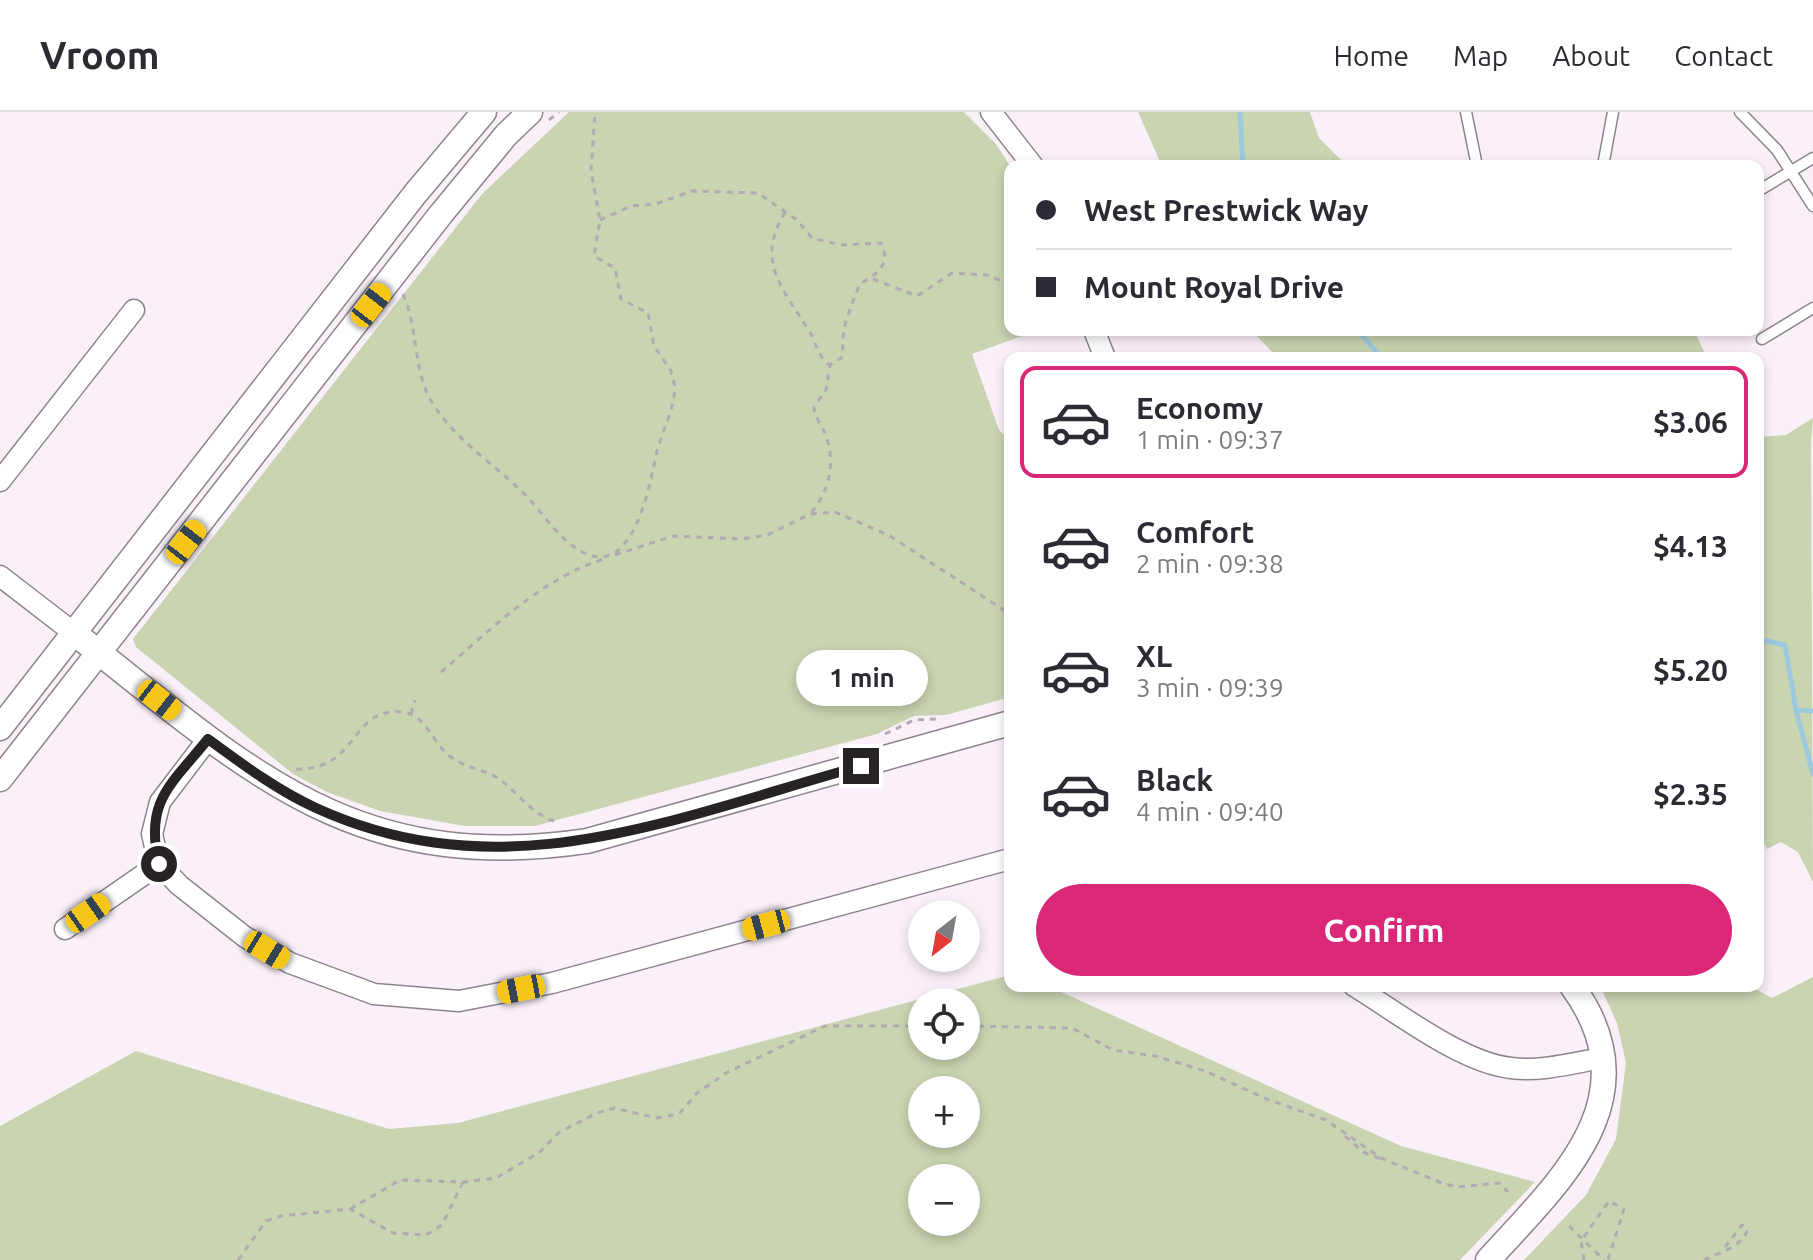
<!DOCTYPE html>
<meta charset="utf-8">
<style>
body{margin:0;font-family:Ubuntu,sans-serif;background:#f7f7f7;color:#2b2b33;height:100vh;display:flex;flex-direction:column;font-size:30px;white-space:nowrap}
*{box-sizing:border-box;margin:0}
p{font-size:26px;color:#7c7c81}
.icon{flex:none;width:44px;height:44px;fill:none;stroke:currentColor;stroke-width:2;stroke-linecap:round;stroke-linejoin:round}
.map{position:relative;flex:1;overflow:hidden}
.panel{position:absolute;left:1004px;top:240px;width:760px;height:640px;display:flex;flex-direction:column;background:#fff;border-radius:16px;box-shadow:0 4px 12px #0003}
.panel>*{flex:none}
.hud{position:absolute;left:1004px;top:48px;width:760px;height:176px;border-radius:16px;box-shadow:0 4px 12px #0003;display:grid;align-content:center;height:176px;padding:0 32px;background:#fff}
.needle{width:52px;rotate:211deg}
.tools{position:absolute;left:908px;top:788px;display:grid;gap:16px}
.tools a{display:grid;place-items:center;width:72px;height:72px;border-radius:50%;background:#fff;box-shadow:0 4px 12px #0003;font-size:40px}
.end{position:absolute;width:36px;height:36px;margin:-18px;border:10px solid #262225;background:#fff;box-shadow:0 0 0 4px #fff}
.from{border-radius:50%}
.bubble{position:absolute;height:56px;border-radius:28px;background:#fff;box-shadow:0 4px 12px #0003;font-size:26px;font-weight:700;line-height:56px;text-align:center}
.car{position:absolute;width:24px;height:48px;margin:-24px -12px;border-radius:10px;box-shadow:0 0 6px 2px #0007;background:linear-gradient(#f5c518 24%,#345 0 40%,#f5c518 0 76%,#345 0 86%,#f5c518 0)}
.hud b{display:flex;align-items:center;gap:28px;height:76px;font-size:30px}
.hud b+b{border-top:2px solid #e1e1e2}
.hud i{width:20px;height:20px;background:#2b2b33}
ul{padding:14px 0 0;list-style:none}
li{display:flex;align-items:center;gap:24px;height:112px;margin:0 16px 12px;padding:0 16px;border:4px solid transparent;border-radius:16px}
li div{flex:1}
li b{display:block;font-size:30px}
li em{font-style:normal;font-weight:700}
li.current{border-color:#db2777}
li>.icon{width:72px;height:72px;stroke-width:1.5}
.primary-button{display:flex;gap:16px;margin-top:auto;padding:16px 32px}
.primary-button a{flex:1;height:92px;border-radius:48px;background:#db2777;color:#fff;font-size:32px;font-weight:700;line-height:92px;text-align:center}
header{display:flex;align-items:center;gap:48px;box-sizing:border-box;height:112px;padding:0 40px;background:#fff;border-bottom:2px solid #e1e1e2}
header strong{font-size:38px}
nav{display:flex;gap:44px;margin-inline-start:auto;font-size:28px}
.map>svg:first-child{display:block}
.green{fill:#c9d4b1;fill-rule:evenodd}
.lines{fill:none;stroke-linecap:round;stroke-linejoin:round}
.stream{stroke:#9dcadd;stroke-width:5}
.service-casing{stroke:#8d848d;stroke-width:13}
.minor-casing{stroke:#8d848d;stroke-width:23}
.tertiary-casing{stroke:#8d848d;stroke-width:27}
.path{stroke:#b3abb2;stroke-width:3;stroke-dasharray:6 6;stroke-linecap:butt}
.service{stroke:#fff;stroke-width:10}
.minor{stroke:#fff;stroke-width:20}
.tertiary{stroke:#fff;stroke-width:24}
.route{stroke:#262225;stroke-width:10}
</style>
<header>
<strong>Vroom</strong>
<nav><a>Home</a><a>Map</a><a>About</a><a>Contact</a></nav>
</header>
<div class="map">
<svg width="1813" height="1148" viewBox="0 0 1813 1148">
<rect width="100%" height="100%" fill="#faf0f9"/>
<!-- green -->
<path class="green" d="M 569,0 L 964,0 L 996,32 L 1010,54 L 1010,218 L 1039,218 L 972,242 L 999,318 L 1010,329 L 1010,585 L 946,603 L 914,604 L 877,622 L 535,714 L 465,714 L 380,699 L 327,680 L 293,662 L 136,535 L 133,527 L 482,82 Z
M 1138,0 L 1310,0 L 1319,26 L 1347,54 L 1162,54 Z
M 1251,218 L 1694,218 L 1707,246 L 1278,246 Z
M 1813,306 L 1811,333 L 1813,770 L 1798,740 L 1781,730 L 1767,737 L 1758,719 L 1758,325 L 1786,323 Z
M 1010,863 L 1010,874 L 1048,874 L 1401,1034 L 1535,1070 L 1460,1148 L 0,1148 L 0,1014 L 136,939 L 389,1017 L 458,1011 ZM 922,890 L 966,890 L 966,934 L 922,934 ZM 922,978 L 966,978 L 966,1022 L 922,1022 ZM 922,1066 L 966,1066 L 966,1110 L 922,1110 Z
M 1813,865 L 1813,1148 L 1524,1148 L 1586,1083 L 1616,1027 L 1626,951 L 1617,911 L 1600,874 L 1750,874 L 1772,886 Z"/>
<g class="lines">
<!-- stream -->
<path class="stream" d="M 1240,0 L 1243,54
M 1357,218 L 1382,246
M 1758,527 L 1785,533 L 1796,598 L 1813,599
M 1796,598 L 1813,662"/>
<!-- service casing -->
<g class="service-casing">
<path id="service" d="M 1466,0 L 1477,54
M 1740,0 L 1777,38 L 1813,94
M 1603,54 L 1613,0
M 1758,79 L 1813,46
M 1762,227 L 1813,196"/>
</g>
<!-- minor casing -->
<g class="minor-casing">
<path id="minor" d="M 991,0 L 1033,54
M 1094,218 L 1105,246
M 0,369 L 134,198
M 0,464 L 74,521
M 208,627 L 160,690 L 152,722 L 159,752 L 179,773 L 245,825 L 290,851 L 374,882 L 459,889 L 552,871 L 1010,747
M 65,817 L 159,752
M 1354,874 C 1397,900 1462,951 1511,956 C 1541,960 1573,951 1602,946"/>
</g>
<!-- tertiary casing -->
<g class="tertiary-casing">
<path id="tertiary" d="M 74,521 C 246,655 350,764 587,729 L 1010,611
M 0,616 L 415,82 L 484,0
M 0,667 L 441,102 L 506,23 L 530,0
M 1488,1148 C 1560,1069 1654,986 1572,874"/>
</g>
<!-- path -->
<path class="path" d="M 549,8 L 559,0
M 785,100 C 754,151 785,179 811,222 C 817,234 818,245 830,253
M 600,108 L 631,94 L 656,92 L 692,79 L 758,81 L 797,108 L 812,126 L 841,133 L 881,131 C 892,155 875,162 860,172 C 857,178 844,212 844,218 C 842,228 844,236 841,246 L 830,253 L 826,278 L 814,295 C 815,307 823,314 826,324 C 836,352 829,380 810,402
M 873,167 L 917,184 L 952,161 L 988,163 L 1010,173
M 403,182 C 419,217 412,259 433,292 C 456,328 489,348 519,377 C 542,397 559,432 589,443 C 636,459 650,370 657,339 C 663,317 674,298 675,275 L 671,259 L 654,234 L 648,201 L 621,187 L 615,156 L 594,144 L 600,108 L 591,59 L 595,0
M 615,443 L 673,424 L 741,427 L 767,423 L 810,402 L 835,400 L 890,424 L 1010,502
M 441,560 C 491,518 540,467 604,447
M 411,602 L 415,588
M 885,622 L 914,608 L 938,607
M 296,657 C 356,658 350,604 391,600 C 427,596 428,628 451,645 C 464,655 482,657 496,665 C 517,678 529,701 554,709
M 966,914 L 1072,916 L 1113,938 L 1155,944 L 1205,959 L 1269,988 L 1326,1008 L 1381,1046 L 1442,1071 L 1457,1075 L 1499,1071 L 1508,1080
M 1345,1024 L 1363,1040 L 1381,1047
M 350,1097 L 400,1068 L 464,1070 L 496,1066 L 540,1040 L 558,1021 L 597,1001 L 615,996 L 656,1006 L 679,1002 L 697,981 L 726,961 L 825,914 L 922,914
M 1569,1114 L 1604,1148
M 238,1148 L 266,1109 L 281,1104 L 350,1097 L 393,1121 L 426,1123 L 442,1113 L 463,1070
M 1584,1148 L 1581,1129 L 1609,1089 L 1624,1097 L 1608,1148
M 1704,1148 C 1718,1141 1747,1133 1747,1116 L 1742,1113 L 1722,1139"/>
<!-- service -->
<use href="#service" class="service"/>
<!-- minor -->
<use href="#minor" class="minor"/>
<!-- tertiary -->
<use href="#tertiary" class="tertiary"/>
</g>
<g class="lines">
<!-- route -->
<path class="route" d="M 159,752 C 144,689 171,673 208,627 C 242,652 277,678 316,696 C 505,782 676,705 861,654"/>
</g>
</svg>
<div class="tools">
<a><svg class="needle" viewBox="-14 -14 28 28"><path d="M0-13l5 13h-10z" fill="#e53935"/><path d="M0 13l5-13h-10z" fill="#7c7c81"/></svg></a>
<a><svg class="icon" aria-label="locate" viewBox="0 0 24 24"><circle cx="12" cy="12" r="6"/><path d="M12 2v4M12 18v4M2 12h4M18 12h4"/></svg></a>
<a>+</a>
<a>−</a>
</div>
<i class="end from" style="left:159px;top:752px"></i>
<i class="end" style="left:861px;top:654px"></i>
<div class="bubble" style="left:796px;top:538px;width:132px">1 min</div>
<i class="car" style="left:371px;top:193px;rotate:38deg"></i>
<i class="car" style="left:186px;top:430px;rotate:38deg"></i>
<i class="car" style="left:159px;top:588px;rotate:128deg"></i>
<i class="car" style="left:88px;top:801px;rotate:55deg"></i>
<i class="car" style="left:766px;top:813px;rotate:255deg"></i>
<i class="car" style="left:267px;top:838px;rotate:121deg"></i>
<i class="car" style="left:521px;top:877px;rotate:259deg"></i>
<div class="hud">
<b><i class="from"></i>West Prestwick Way</b>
<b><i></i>Mount Royal Drive</b>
</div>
<section class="panel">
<ul>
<li class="current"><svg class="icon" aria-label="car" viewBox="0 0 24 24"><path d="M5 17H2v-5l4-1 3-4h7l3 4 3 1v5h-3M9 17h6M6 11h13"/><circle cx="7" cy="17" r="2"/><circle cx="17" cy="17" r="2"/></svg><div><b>Economy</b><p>1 min · 09:37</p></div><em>$3.06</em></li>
<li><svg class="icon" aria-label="car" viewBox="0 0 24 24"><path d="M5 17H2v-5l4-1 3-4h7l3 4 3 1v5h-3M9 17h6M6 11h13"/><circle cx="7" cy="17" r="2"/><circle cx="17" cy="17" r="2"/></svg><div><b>Comfort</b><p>2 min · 09:38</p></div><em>$4.13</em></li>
<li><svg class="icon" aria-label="car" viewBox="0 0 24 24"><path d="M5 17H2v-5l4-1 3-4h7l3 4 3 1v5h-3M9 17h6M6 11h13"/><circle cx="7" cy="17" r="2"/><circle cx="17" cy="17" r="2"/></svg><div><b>XL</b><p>3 min · 09:39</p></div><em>$5.20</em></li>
<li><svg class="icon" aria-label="car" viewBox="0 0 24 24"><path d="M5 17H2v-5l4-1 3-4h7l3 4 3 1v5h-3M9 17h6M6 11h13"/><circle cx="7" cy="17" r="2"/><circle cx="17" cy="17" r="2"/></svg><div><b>Black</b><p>4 min · 09:40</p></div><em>$2.35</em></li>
</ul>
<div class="primary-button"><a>Confirm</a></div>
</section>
</div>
